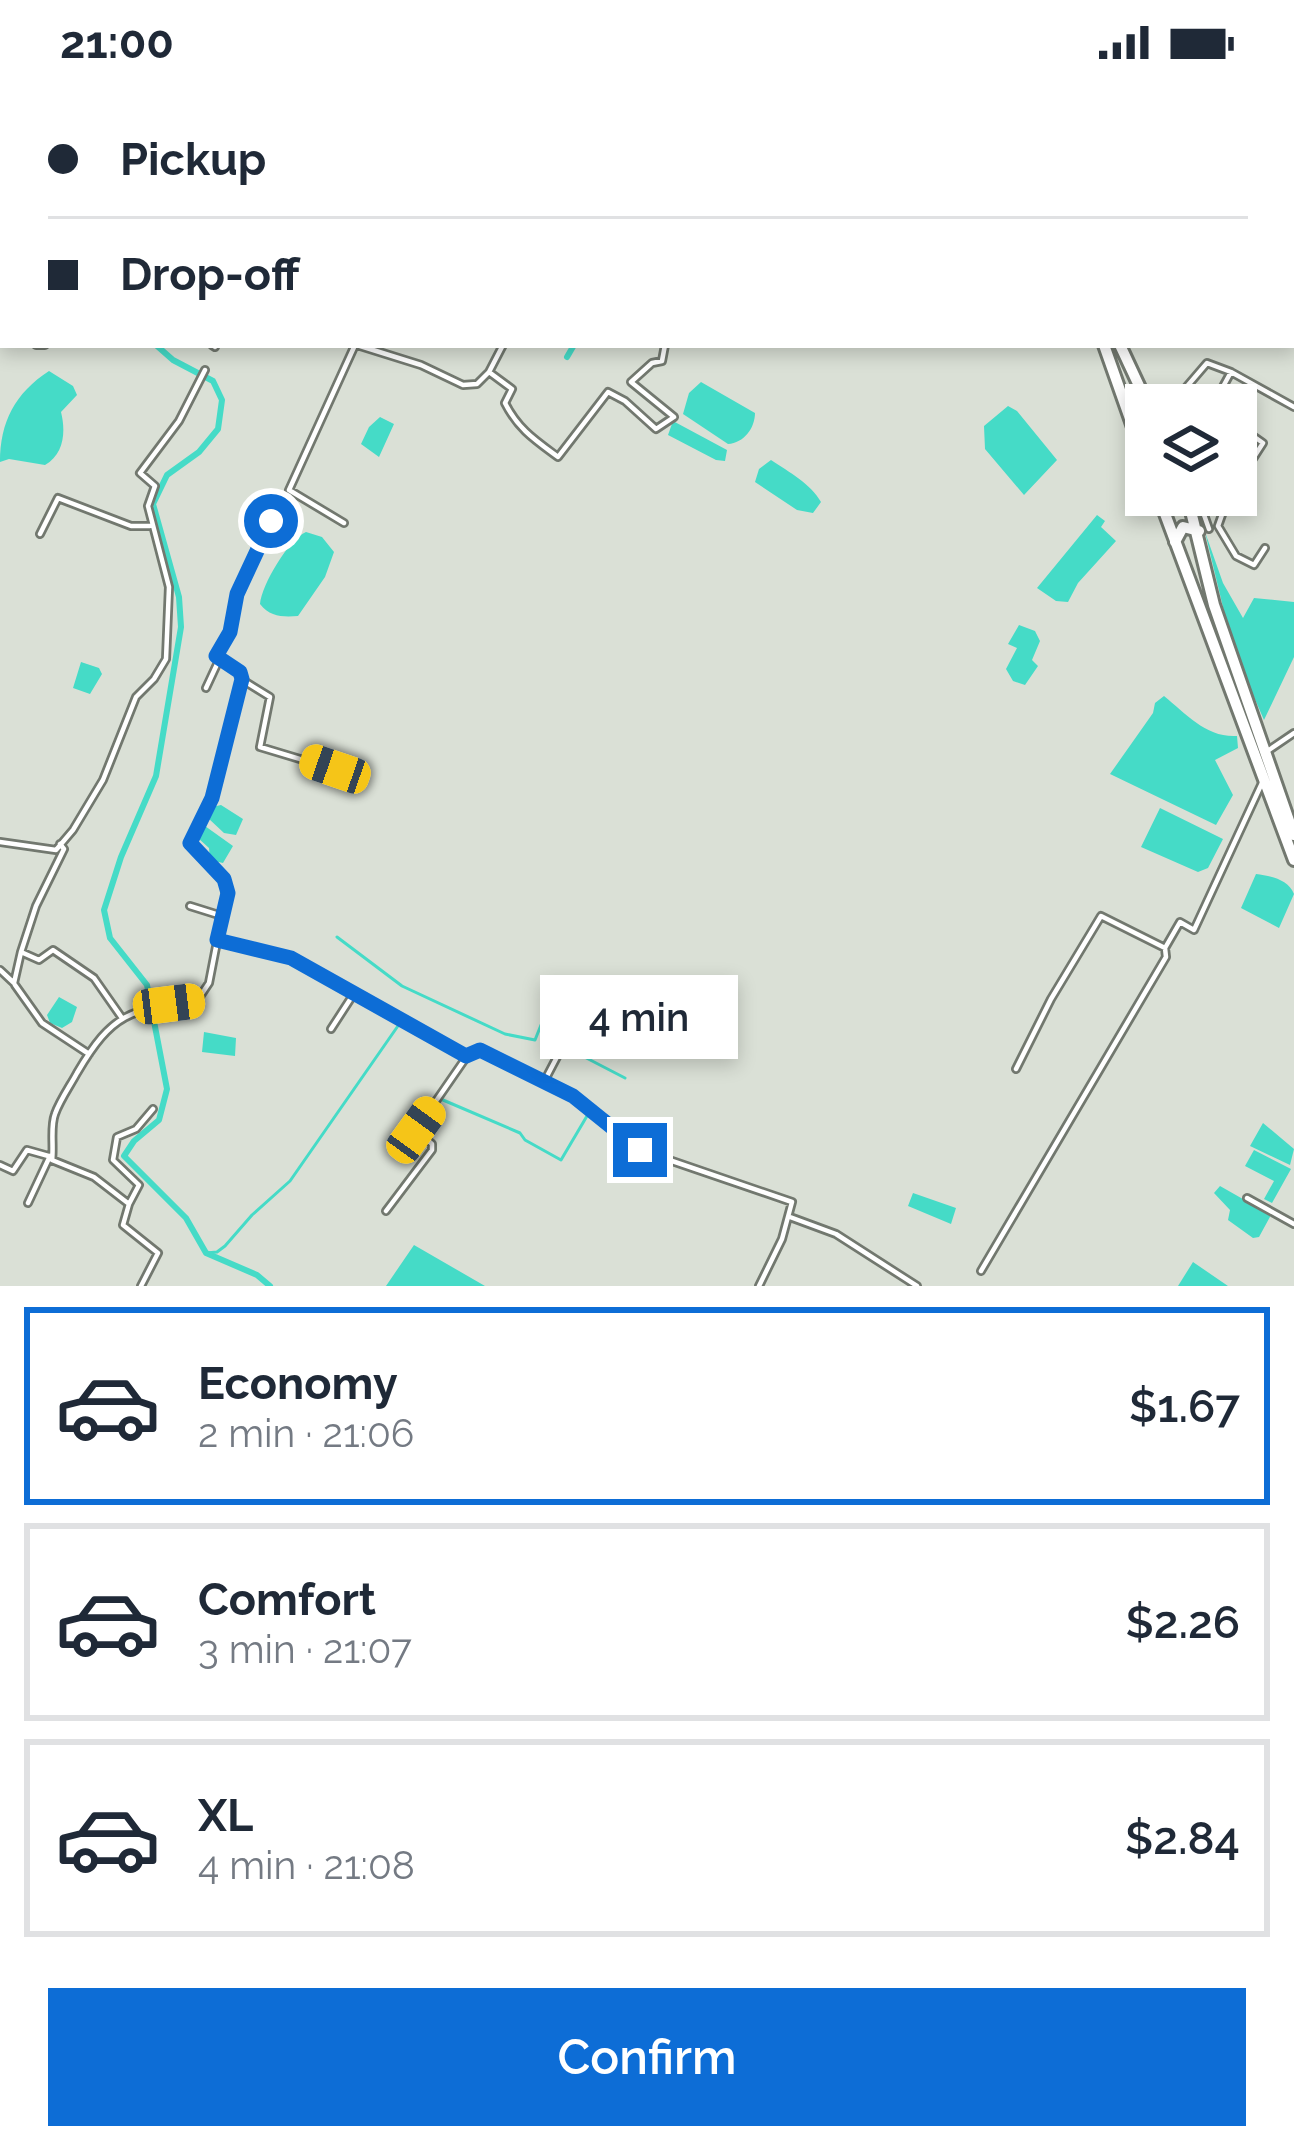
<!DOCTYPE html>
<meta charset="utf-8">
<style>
body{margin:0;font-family:Raleway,sans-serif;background:#f6f6f7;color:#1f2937;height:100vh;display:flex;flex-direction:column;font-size:45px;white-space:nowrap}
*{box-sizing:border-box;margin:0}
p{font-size:39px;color:#747a83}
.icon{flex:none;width:66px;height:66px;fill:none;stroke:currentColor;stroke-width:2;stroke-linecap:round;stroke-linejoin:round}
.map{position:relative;height:1202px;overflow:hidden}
.panel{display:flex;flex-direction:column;background:#fff;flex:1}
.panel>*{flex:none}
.banner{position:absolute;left:0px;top:0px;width:1296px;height:264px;box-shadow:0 6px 18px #0003;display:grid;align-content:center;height:264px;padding:0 48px;background:#fff}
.controls{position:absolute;left:1125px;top:300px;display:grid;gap:24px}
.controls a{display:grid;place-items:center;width:132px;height:132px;border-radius:0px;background:#fff;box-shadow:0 6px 18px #0003;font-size:60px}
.end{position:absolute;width:54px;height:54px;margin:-27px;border:15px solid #0d6dd6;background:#fff;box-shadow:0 0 0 6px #fff}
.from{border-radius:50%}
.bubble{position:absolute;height:84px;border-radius:0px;background:#fff;box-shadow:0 6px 18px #0003;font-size:39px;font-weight:600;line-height:84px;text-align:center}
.car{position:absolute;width:36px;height:72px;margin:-36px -18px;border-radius:15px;box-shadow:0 0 9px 3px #0007;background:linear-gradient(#f5c518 24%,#345 0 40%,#f5c518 0 76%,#345 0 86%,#f5c518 0)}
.banner b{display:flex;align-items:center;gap:42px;height:114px;font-size:45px}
.banner b+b{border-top:3px solid #e0e1e3}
.banner i{width:30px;height:30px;background:#1f2937}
ul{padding:21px 0 0;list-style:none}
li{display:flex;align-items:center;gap:36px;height:198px;margin:0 24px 18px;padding:0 24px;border:6px solid #e0e1e3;border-radius:0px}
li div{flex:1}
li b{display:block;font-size:45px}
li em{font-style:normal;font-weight:600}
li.selected{border-color:#0d6dd6}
li>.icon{width:108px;height:108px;stroke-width:1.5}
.button{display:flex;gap:24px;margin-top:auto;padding:24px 48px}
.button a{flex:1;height:138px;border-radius:0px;background:#0d6dd6;color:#fff;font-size:48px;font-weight:600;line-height:138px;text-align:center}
.status{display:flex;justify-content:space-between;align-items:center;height:84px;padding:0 60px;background:#fff;direction:ltr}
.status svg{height:33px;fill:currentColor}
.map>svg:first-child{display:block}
.water{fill:#45dbc7}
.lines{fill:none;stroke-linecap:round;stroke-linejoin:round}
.stream{stroke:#45dbc7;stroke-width:3}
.canal{stroke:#45dbc7;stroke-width:6}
.minor-casing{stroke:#72786f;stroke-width:10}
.trunk-casing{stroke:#72786f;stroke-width:16}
.minor{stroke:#fff;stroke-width:4.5}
.trunk{stroke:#fff;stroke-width:10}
.route{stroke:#0d6dd6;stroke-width:15}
</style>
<div class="status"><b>21:00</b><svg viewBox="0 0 49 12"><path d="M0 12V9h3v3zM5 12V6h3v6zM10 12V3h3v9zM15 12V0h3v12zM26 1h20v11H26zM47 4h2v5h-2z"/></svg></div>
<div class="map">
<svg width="1294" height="1202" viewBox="0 0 1294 1202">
<rect width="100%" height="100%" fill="#dae0d6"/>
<!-- water -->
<path class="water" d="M 49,287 L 73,302 L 77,311 L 61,328 C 66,348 64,370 45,381 L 9,375 L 0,378 C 0,338 15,309 49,287 Z
M 701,298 L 755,329 C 755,344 744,359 728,360 L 683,330 L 689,309 Z
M 1008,322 L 1017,327 L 1057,376 L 1024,411 L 985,365 L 984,342 Z
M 380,333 L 394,340 L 379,373 L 361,360 L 369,343 Z
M 673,337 L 727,366 L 725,377 L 716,376 L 668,351 Z
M 771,376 C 789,388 811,400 821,418 L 813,429 L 797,426 L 755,398 L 759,385 Z
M 1097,431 L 1105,437 L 1101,443 L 1116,457 L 1078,499 L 1068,518 L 1056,517 L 1037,504 Z
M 306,448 L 322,453 L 334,468 L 325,493 L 298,532 C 283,533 270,533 260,520 C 262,500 289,455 306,448 Z
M 1205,448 L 1223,499 L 1243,534 L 1254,514 L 1294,518 L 1294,573 L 1264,636 L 1233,565 Z
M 1019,541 L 1035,547 L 1040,557 L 1032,576 L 1038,582 L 1025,601 L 1013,597 L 1006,585 L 1017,564 L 1008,560 Z
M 81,578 L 99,584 L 102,590 L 90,610 L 73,604 Z
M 1164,612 C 1186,630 1207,654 1237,652 L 1238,664 L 1215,676 L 1233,711 L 1216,741 L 1110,690 L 1153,629 L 1155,619 Z
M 221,721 L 243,735 L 236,751 L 224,749 L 208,734 L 212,723 Z
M 1160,724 L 1223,755 L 1208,784 L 1198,788 L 1141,763 Z
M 205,742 L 233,762 L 223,779 L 210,776 L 209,764 L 198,754 Z
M 1256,790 C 1270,792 1288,795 1294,810 L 1279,844 L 1241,824 Z
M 59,913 L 77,923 L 72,938 L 62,944 L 50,939 L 47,931 Z
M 204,948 L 236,954 L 235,972 L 202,968 Z
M 1263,1039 L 1294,1065 L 1290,1081 L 1250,1062 Z
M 1254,1066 L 1291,1085 L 1272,1119 L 1264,1115 L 1274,1097 L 1245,1082 Z
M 1220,1102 L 1271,1131 L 1259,1153 L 1253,1154 L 1228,1136 L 1230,1126 L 1214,1109 Z
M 913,1109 L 956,1124 L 951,1140 L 908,1122 Z
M 414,1161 L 485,1202 L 386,1202 Z
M 1193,1178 L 1228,1202 L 1178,1202 Z"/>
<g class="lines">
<!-- stream -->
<path class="stream" d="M 337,853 L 402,902 L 505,950 L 535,956 L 541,941
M 576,947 L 569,965 L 625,994
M 443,1016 L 520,1049 L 525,1056 L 561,1076 L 587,1032
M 206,1169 L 217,1168 L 225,1162 L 252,1131 L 290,1097 L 400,939 L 407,942"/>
<!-- canal -->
<path class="canal" d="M 327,3 L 331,0
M 156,261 L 173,276 L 213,297 L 222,316 L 218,345 L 199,368 L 167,391 L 153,420 L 179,513 L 181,543 L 156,692 L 121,773 L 104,826 L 110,854 L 147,901 L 167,1005 L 159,1036 L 134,1057 L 124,1072 L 186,1134 L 206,1169 L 257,1191 L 270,1202
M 567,273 L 574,261"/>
<!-- minor casing -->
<g class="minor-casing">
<path id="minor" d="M 536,0 L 541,3
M 188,3 L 189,0
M 477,3 L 478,3
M 497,3 L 499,0
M 574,3 L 576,0
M 896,3 L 899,0
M 1293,82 L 1294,82
M 0,91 L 3,92
M 0,179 L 3,181
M 0,241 L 3,242
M 36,261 L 45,261
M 212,261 L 215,263
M 357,261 L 421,281 L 463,301 L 477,300 L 489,288 L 512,305 L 505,319 C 518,345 535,356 558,373 L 608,308 L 625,317 L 656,345 L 674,333 L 631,298 L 652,279 L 662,277 L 665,261
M 489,288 L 503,261
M 1171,321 L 1207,279 L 1231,288 L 1294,323
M 1213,321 L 1231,288
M 1236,340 L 1263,359 L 1236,401
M 1197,411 L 1209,445
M 1229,411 L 1218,442 L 1236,472 L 1254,481 L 1265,464
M 344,439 L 289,406 L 355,261
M 40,450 L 58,414 L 131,442 L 150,442
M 241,595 L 270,613 L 260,663 L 363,694
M 206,604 L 219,576
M 1269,666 L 1294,649
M 0,758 L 56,766 L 73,746 L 103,696 L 136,613 L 154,595 L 166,575 L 169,503 L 148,422 L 155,402 L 140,389 L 179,337 L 205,286
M 190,822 L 222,832 C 234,785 212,791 190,759 L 212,714 L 241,595 L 240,588 L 216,572 L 230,548 L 237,510 L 261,452 L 279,422
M 216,857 L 291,874 L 466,972 L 480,966 L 573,1012 L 640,1066 L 792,1118 L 782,1155 L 759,1202
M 21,868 L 36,822 L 64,765 L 60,760
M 0,886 L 14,899 L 21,868 L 39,876 L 53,866 L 94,894 L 122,934
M 15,901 L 42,939 L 89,970
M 331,945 L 353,911
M 1016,985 L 1051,915 L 1101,832 L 1165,864
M 546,994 L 557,973
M 153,1025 L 136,1045 L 117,1053 L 113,1076 L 139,1101 L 129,1120 L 94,1093 L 52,1076 C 54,1062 50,1043 55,1030 C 60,1016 70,1002 77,989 C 113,928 129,926 197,917 L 209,899 L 222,832
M 0,1081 L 13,1087 L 27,1066 L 52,1073
M 1247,1114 L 1294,1140
M 28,1119 L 50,1072
M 129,1120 L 123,1141 L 158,1169 L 141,1202
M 386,1127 L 432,1066 L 432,1060 L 416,1046 L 465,975
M 790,1133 L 836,1150 L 917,1202
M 981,1187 L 1166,873 L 1165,864 L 1180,838 L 1194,846 L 1262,699"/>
</g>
<!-- trunk casing -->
<g class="trunk-casing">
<path id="trunk" d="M 996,0 L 998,3
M 1005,0 L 1007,3
M 23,3 L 28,0
M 0,19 L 3,17
M 1104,261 L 1146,380
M 1120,261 L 1148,321
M 1158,411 L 1294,776
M 1187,411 L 1214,521 L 1294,751
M 1175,458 L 1183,443 L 1199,447"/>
</g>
<!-- minor -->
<use href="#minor" class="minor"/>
<!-- trunk -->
<use href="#trunk" class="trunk"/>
</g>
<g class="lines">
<!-- route -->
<path class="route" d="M 271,437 L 237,510 L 230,548 L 216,572 L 240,588 L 242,595 L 212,714 L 190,759 L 224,795 L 228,809 L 217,856 L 291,874 L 466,972 L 480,966 L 573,1012 L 640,1066"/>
</g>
</svg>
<div class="controls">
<a><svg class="icon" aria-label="layers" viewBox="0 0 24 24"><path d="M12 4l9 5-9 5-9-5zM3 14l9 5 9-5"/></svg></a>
</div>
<i class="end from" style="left:271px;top:437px"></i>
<i class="end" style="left:640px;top:1066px"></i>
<div class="bubble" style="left:540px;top:891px;width:198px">4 min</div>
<i class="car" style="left:335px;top:685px;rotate:289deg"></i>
<i class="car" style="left:169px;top:920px;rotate:83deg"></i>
<i class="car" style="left:416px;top:1046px;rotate:36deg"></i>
<div class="banner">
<b><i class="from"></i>Pickup</b>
<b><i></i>Drop-off</b>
</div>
</div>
<section class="panel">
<ul>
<li class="selected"><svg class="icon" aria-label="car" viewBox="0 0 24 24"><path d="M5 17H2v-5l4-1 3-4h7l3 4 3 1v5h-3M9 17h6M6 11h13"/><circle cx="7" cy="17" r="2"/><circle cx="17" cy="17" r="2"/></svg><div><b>Economy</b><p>2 min · 21:06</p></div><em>$1.67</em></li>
<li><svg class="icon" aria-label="car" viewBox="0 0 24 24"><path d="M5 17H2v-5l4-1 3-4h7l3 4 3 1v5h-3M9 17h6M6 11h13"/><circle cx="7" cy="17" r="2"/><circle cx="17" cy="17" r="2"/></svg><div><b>Comfort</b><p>3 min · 21:07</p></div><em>$2.26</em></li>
<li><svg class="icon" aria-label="car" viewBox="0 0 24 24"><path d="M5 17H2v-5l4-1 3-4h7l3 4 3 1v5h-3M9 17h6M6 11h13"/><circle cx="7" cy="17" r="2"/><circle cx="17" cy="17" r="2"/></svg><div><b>XL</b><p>4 min · 21:08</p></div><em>$2.84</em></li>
</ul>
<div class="button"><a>Confirm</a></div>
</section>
